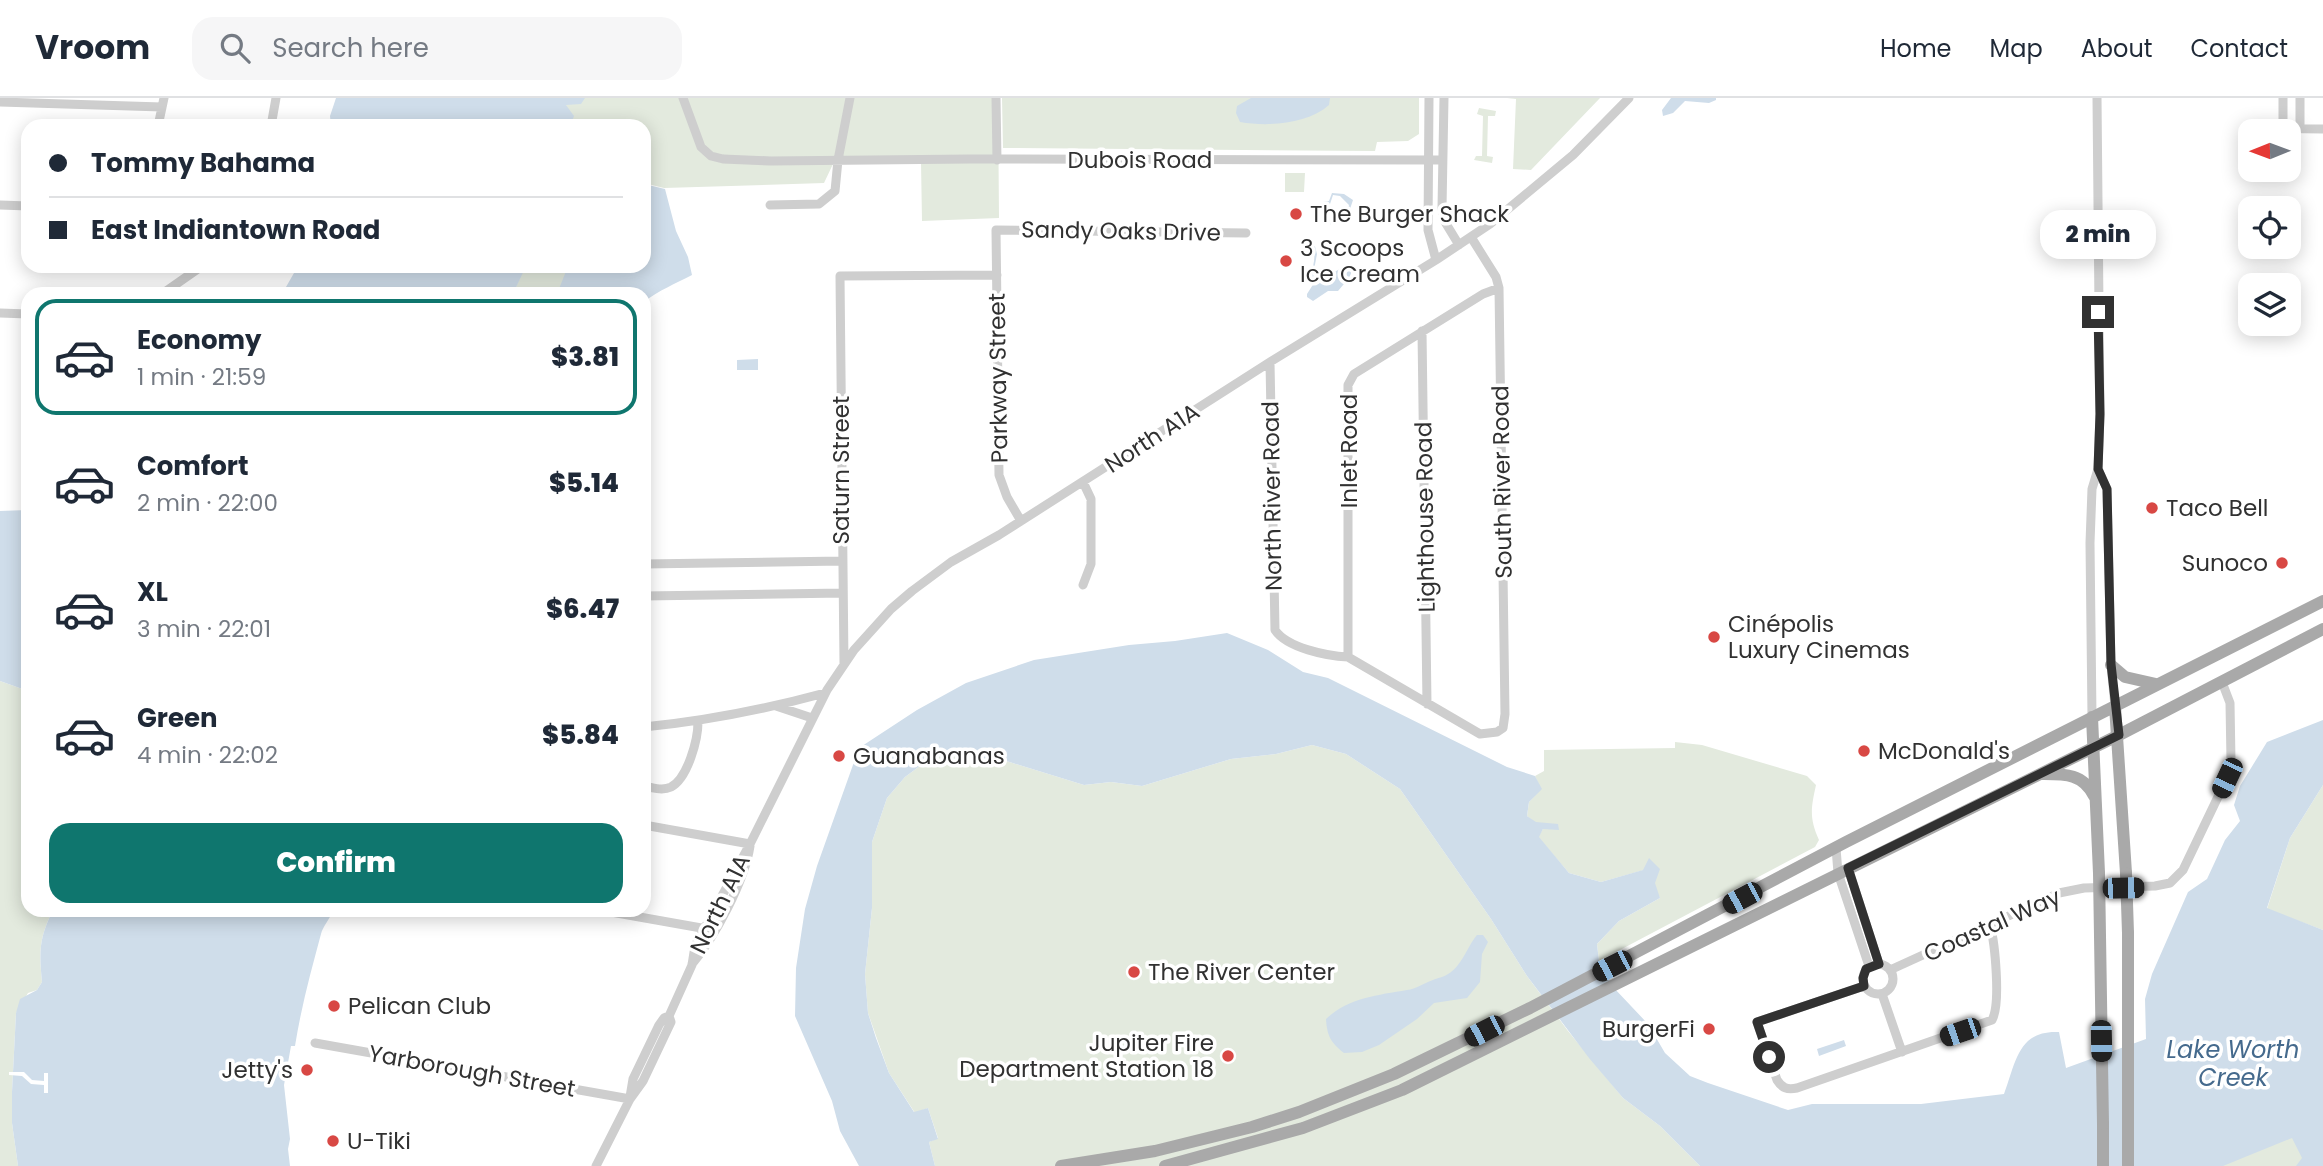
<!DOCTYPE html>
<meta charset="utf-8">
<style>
body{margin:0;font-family:Poppins,sans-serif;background:#f6f6f7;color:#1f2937;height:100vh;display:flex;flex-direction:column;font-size:26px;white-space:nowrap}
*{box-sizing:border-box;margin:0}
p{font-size:23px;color:#747a83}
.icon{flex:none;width:38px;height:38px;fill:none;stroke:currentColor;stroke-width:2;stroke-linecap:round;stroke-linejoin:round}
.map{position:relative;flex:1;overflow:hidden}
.drawer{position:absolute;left:21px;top:189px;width:630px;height:630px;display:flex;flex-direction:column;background:#fff;border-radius:21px;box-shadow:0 4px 18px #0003}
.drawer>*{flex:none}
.guide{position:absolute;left:21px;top:21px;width:630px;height:154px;border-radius:21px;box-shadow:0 4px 18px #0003;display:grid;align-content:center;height:154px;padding:0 28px;background:#fff}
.needle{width:46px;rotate:269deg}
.tools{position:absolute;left:2238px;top:21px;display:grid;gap:14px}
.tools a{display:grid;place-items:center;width:63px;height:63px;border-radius:14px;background:#fff;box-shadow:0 4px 18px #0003;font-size:35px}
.end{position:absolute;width:32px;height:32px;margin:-16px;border:9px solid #313131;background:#fff;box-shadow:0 0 0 4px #fff}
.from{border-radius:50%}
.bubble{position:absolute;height:49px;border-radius:21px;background:#fff;box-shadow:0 4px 18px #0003;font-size:23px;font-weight:800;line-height:49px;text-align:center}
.car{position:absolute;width:21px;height:42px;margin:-21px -10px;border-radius:9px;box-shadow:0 0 5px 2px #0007;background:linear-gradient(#222 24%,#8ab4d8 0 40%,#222 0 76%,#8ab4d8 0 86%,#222 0)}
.guide b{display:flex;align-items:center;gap:24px;height:66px;font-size:26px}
.guide b+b{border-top:2px solid #e0e1e3}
.guide i{width:18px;height:18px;background:#1f2937}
ul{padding:12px 0 0;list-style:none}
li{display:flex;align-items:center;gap:21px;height:116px;margin:0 14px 10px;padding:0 14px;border:4px solid transparent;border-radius:21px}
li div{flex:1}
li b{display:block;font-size:26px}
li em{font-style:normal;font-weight:800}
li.current{border-color:#0f766e}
li>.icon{width:63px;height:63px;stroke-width:1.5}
.primary-button{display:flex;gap:14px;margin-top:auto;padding:14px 28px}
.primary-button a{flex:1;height:80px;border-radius:21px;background:#0f766e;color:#fff;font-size:28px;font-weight:800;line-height:80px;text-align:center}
header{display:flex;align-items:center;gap:42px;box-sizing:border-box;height:98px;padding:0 35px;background:#fff;border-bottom:2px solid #e0e1e3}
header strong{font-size:33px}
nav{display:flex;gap:38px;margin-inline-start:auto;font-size:24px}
.search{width:490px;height:63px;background:#f6f6f7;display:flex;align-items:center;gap:18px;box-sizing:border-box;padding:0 24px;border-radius:21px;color:#747a83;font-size:26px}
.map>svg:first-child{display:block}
.green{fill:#e3eade}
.water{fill:#cfddea}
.pier{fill:#fff}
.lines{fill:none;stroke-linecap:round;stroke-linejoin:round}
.minor{stroke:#cecece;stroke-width:9}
.major{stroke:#a9a9a9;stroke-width:12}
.major-bridge{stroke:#a9a9a9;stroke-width:12}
.route{stroke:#313131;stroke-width:9}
.poi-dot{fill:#d84844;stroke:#fff;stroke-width:2.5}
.labels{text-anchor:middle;stroke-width:7;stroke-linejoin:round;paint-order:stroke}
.street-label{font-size:23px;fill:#313131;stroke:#fff}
.poi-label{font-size:23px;fill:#313131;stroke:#fff;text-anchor:start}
.water-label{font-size:24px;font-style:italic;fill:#456a8d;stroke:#fff}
</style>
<header>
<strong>Vroom</strong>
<div class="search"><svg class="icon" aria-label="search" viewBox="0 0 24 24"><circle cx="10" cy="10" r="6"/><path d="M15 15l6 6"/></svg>Search here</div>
<nav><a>Home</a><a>Map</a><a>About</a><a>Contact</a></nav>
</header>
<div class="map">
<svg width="2323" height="1068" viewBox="0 0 2323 1068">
<rect width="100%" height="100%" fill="#fff"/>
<!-- green -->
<path class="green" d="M 565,0 L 998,0 L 999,120 L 922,123 L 921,64 L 833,66 L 824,85 L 664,90 L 644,85 L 644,28 L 569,28 Z
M 1002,0 L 1419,0 L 1419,36 L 1408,43 L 1377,44 L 1375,53 L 1003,50 Z
M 1507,0 L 1600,0 L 1531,72 L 1513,71 L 1516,1 Z
M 1479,10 L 1496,13 L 1495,18 L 1488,18 L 1487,58 L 1493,59 L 1492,65 L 1474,62 L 1476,58 L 1482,58 L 1483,18 L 1477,16 Z
M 1285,75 L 1305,75 L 1304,94 L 1285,94 Z
M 525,168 L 569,168 L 558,196 L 513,196 Z
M 0,583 L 28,593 L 28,812 L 53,812 C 39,840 39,853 42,884 L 37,892 L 28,895 L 16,915 L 12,994 L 12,1025 L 18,1068 L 0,1068 Z
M 1675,644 L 1702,647 L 1807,678 L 1816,687 C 1811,710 1809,720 1819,742 L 1815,749 L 1599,863 L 1597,846 L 1619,823 L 1660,800 L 1644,772 L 1601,784 L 1569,775 L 1538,739 L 1543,731 L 1527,718 L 1529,704 L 1541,691 L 1535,678 L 1544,673 L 1544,652 L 1675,650 Z
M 1312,647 L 1346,656 L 1400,691 L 1491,821 L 1527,878 L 1568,933 L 1623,1000 L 1660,1028 L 1700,1068 L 935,1068 L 929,1044 L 938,1040 L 928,1010 L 915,1015 L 889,975 L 868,915 L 865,876 L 872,810 L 872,744 L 887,700 L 905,679 L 932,659 L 962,658 L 1003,662 L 1084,687 L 1111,684 L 1142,688 L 1231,661 L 1276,656 Z
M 2323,687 L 2323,832 L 2267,811 L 2290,740 Z
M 2323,1022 L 2323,1068 L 2220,1068 Z"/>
<!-- water -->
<path class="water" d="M 336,0 L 585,0 L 581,6 L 566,7 L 574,18 L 570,28 L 331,28 L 330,18 Z
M 1251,0 L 1330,0 L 1329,7 C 1308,26 1268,29 1240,24 L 1236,15 L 1237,8 Z
M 1671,0 L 1716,0 L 1716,2 L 1709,5 L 1685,3 L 1673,15 L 1663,18 L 1662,12 Z
M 644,86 L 665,91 L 676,133 L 688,159 L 692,177 C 675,186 659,192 644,204 L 644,196 L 557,196 L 568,168 L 644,168 Z
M 1332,95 L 1344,96 L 1353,102 L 1349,114 L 1336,118 L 1331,127 L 1329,122 L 1337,116 L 1347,114 L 1349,107 L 1340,98 L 1333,97 L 1330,106 L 1320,109 L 1323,104 L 1329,103 Z
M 1313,141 L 1317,156 L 1313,177 L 1315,179 L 1324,172 C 1334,176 1336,173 1345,168 L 1352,173 L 1349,180 L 1338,193 L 1328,193 L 1313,203 L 1307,199 L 1307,196 L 1314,185 C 1309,172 1316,166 1314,154 C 1313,150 1311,146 1311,142 Z
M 298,168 L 526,168 L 513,196 L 282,196 Z
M 758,261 L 758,272 L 737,272 L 737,262 Z
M 28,412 L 28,593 L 0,583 L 0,413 Z
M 1227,535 L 1268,552 L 1303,574 L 1328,580 L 1507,669 L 1535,678 L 1542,691 L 1529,704 L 1527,718 L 1536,724 L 1558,726 L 1559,732 L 1543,731 L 1539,739 L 1569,775 L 1601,784 L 1643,772 L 1649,760 L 1660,771 L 1655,785 L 1660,800 L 1619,823 L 1597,846 L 1599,863 L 1614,890 L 1648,926 L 1665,955 L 1690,978 L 1708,985 L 1788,1012 L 1812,1006 L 1921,1006 L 2004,996 C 2016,964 2018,932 2059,934 L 2066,970 L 2146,941 L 2145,901 L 2152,876 L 2188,794 L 2207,781 L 2225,742 L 2240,723 L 2234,707 L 2240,688 L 2267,644 L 2323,622 L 2323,687 L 2290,740 L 2267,810 L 2323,832 L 2323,1068 L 2296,1068 L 2302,1060 L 2292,1040 L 2223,1068 L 1700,1068 L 1660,1028 L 1623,1000 L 1589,960 L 1527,878 L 1491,821 L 1400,691 L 1346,656 L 1312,647 L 1276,656 L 1231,661 L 1142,688 L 1111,684 L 1084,687 L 1003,662 L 962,658 L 932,659 L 905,679 L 887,700 L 872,744 L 872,810 L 865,876 L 868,915 L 876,940 L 889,975 L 914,1014 L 928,1010 L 938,1041 L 929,1044 L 935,1068 L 859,1068 L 840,1033 L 832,1003 L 795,918 L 796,870 L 805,811 L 817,768 L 859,650 L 917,612 L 966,585 L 1034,562 L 1129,547 L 1175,543 Z
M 53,812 L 333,812 C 330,821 323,828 321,836 C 311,873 301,910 295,948 L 291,948 L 284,987 L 290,1041 L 288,1051 L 290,1068 L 18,1068 L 12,1025 L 12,994 L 16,915 L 20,901 L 37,892 L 42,884 C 39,853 39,840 53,812 Z
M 1477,837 L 1483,837 L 1488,844 L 1482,856 L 1480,884 L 1467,900 L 1434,905 L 1417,921 L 1379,947 L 1362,954 L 1344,955 C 1331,945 1327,938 1326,921 C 1348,900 1378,897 1407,892 C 1416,891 1424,885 1433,882 C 1437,880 1444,879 1448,876 C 1462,868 1467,849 1477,837 Z
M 1844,942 L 1846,948 L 1819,958 L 1817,951 Z"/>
<!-- pier -->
<path class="pier" d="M 9,974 L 24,974 L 32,982 L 44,983 L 44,975 L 48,975 L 48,995 L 44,995 L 44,987 L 31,986 L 22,978 L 9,977 Z"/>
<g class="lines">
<!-- minor -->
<path class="minor" d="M 683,0 L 701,49 L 711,58 L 723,61 L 771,63 L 970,61 L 1442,62
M 996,0 L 997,62
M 1429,0 L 1428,132 L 1436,162
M 1444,0 L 1442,110 L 1445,124 L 1459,147
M 2283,0 L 2283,30
M 2300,0 L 2300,30
M 0,4 L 162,9
M 158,28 L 164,0
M 271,28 L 276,0
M 2259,30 L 2323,31
M 0,107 L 28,108
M 770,107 L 819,106 L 835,93 L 838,62 L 850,0
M 162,196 L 202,168
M 0,215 L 28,216
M 1422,233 L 1427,606
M 1270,264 L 1275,532 C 1287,550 1327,558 1348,559 L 1480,636 L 1497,634 L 1503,630 L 1505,616 L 1499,190 L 1496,179 L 1471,139
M 2098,371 L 2107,391 L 2111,567 L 2115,608
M 1021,423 L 1007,399 L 999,377 L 996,132 L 1246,135
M 644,466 L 842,463
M 1083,487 L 1091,466 L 1091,401 L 1083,384
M 644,498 L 843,495
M 1348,559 L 1348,287 L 1354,276 L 1483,196 L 1499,190
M 844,566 L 840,178 L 997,177
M 776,608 L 812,620
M 2092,619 L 2090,445 L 2092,391 L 2098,371 L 2100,316 L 2097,0
M 644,629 C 705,623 766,611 825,595
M 644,688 C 653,690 663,693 671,689 C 688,680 698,641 698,624
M 644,727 L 750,746
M 1836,750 L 1838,775 L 1869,868
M 1848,770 L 1879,866
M 600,812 L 707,831
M1863 881a15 15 0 1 1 30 0a15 15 0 1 1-30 0Z
M 692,866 C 715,839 745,782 750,748
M 1890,872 L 2059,795 L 2084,790 L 2155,788 L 2170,785 L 2183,772 L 2227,680 L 2231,663 L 2230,605 L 2222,584
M 1864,888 L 1757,924 L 1777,982 C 1782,990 1787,992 1797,990 L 1992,922 C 2001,906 1995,845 1990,827
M 1882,896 L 1902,954
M 315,945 L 630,1001
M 630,999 L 633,981 L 659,927 L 664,920 L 669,918
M 596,1068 L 630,1001 L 643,983 L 671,924 L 669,918 L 692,867 L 695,848 L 750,746 L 827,592 L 854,552 L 891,511 L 912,493 L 951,464 L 999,437 L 1270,264 L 1436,162 L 1490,126 L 1573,57 L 1629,0"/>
<!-- major -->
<path class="major" d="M 2111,567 L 2125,579 L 2156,586
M 2115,608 L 2126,775
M 2092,619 L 2099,775
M 2041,676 C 2064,676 2083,675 2094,698
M 2128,835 L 2128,1068
M 2103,1026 L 2103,1068
M 1061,1068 L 1155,1053 L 1252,1029 L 1299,1014 L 1394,976 L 1530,910 L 1846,744 L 2323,503
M 1165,1068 L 1303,1030 L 1402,992 L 2119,637 L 2323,531"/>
<!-- major-bridge -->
<path class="major-bridge" d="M 2099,775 L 2103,1026
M 2126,775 L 2128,835"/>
</g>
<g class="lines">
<!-- route -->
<path class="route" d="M 1769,959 L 1757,924 L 1864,888 L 1863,880 L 1866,871 L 1879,866 L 1848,770 L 2119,637 L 2111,566 L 2107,391 L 2098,371 L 2100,316 L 2098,214"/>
</g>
<!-- markers -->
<g class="poi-dot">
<circle cx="1296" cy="116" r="7"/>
<circle cx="1286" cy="163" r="7"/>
<circle cx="2152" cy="410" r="7"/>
<circle cx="2282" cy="465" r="7"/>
<circle cx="1714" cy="539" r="7"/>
<circle cx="1864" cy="653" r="7"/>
<circle cx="839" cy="658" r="7"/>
<circle cx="1134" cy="874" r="7"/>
<circle cx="334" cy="908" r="7"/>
<circle cx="1709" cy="931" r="7"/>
<circle cx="1228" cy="958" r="7"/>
<circle cx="307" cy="972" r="7"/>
<circle cx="333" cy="1043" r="7"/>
</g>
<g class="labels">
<!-- street labels -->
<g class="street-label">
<text x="1140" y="70">Dubois Road</text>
<text transform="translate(1121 133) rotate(1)" y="8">Sandy Oaks Drive</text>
<text transform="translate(998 280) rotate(-91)" y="8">Parkway Street</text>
<text transform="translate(1152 340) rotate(-33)" y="8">North A1A</text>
<text transform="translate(1349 353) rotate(-90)" y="8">Inlet Road</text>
<text transform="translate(841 372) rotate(-90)" y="8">Saturn Street</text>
<text transform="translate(1502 384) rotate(-91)" y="8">South River Road</text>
<text transform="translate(1272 398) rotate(-91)" y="8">North River Road</text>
<text transform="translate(1425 419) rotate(-91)" y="8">Lighthouse Road</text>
<text transform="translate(720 806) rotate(-64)" y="8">North A1A</text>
<text transform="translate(1992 827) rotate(-24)" y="8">Coastal Way</text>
<text transform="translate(472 973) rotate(10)" y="8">Yarborough Street</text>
</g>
<!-- poi labels -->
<g class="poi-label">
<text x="1310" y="124">The Burger Shack</text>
<text x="1300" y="158">3 Scoops<tspan x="1300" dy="26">Ice Cream</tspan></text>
<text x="2166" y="418">Taco Bell</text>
<text x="2268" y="473" text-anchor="end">Sunoco</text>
<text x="1728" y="534">Cinépolis<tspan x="1728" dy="26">Luxury Cinemas</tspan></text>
<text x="1878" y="661">McDonald's</text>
<text x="853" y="666">Guanabanas</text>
<text x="1148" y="882">The River Center</text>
<text x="348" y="916">Pelican Club</text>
<text x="1695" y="939" text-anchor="end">BurgerFi</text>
<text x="1214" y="953" text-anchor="end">Jupiter Fire<tspan x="1214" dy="26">Department Station 18</tspan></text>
<text x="293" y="980" text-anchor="end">Jetty's</text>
<text x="347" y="1051">U-Tiki</text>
</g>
<!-- water labels -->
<g class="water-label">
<text x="2233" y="960">Lake Worth<tspan x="2233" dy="28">Creek</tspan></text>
</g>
</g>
</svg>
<div class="tools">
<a><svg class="needle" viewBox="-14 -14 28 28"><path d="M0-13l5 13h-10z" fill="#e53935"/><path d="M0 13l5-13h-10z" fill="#747a83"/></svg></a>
<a><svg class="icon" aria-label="locate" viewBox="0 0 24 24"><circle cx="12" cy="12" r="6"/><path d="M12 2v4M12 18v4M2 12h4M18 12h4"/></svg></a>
<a><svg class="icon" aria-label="layers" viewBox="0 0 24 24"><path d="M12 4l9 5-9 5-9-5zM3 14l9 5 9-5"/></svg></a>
</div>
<i class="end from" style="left:1769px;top:959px"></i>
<i class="end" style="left:2098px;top:214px"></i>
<div class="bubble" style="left:2040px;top:112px;width:116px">2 min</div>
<i class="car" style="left:2227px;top:680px;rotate:205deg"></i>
<i class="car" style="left:2123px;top:790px;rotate:89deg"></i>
<i class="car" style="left:1742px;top:800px;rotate:242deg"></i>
<i class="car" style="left:1612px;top:868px;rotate:243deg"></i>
<i class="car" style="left:1484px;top:933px;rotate:243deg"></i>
<i class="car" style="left:1960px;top:934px;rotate:251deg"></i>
<i class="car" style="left:2101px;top:943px;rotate:179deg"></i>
<div class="guide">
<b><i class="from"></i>Tommy Bahama</b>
<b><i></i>East Indiantown Road</b>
</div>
<section class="drawer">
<ul>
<li class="current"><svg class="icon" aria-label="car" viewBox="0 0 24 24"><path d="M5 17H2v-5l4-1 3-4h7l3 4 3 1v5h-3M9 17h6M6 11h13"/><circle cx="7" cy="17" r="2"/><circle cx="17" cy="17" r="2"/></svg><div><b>Economy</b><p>1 min · 21:59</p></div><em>$3.81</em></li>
<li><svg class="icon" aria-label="car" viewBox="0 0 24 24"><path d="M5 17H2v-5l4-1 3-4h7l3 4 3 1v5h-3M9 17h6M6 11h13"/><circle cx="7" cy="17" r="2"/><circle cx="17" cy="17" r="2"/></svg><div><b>Comfort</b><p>2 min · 22:00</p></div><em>$5.14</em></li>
<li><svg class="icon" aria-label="car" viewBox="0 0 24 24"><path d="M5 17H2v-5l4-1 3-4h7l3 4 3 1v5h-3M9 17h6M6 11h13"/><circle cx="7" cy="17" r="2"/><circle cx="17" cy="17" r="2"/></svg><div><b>XL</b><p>3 min · 22:01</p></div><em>$6.47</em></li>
<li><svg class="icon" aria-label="car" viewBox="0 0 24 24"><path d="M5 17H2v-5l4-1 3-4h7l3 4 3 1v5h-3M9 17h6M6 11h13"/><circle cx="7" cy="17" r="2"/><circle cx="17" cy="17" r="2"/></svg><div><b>Green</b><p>4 min · 22:02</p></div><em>$5.84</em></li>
</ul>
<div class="primary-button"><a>Confirm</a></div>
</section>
</div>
